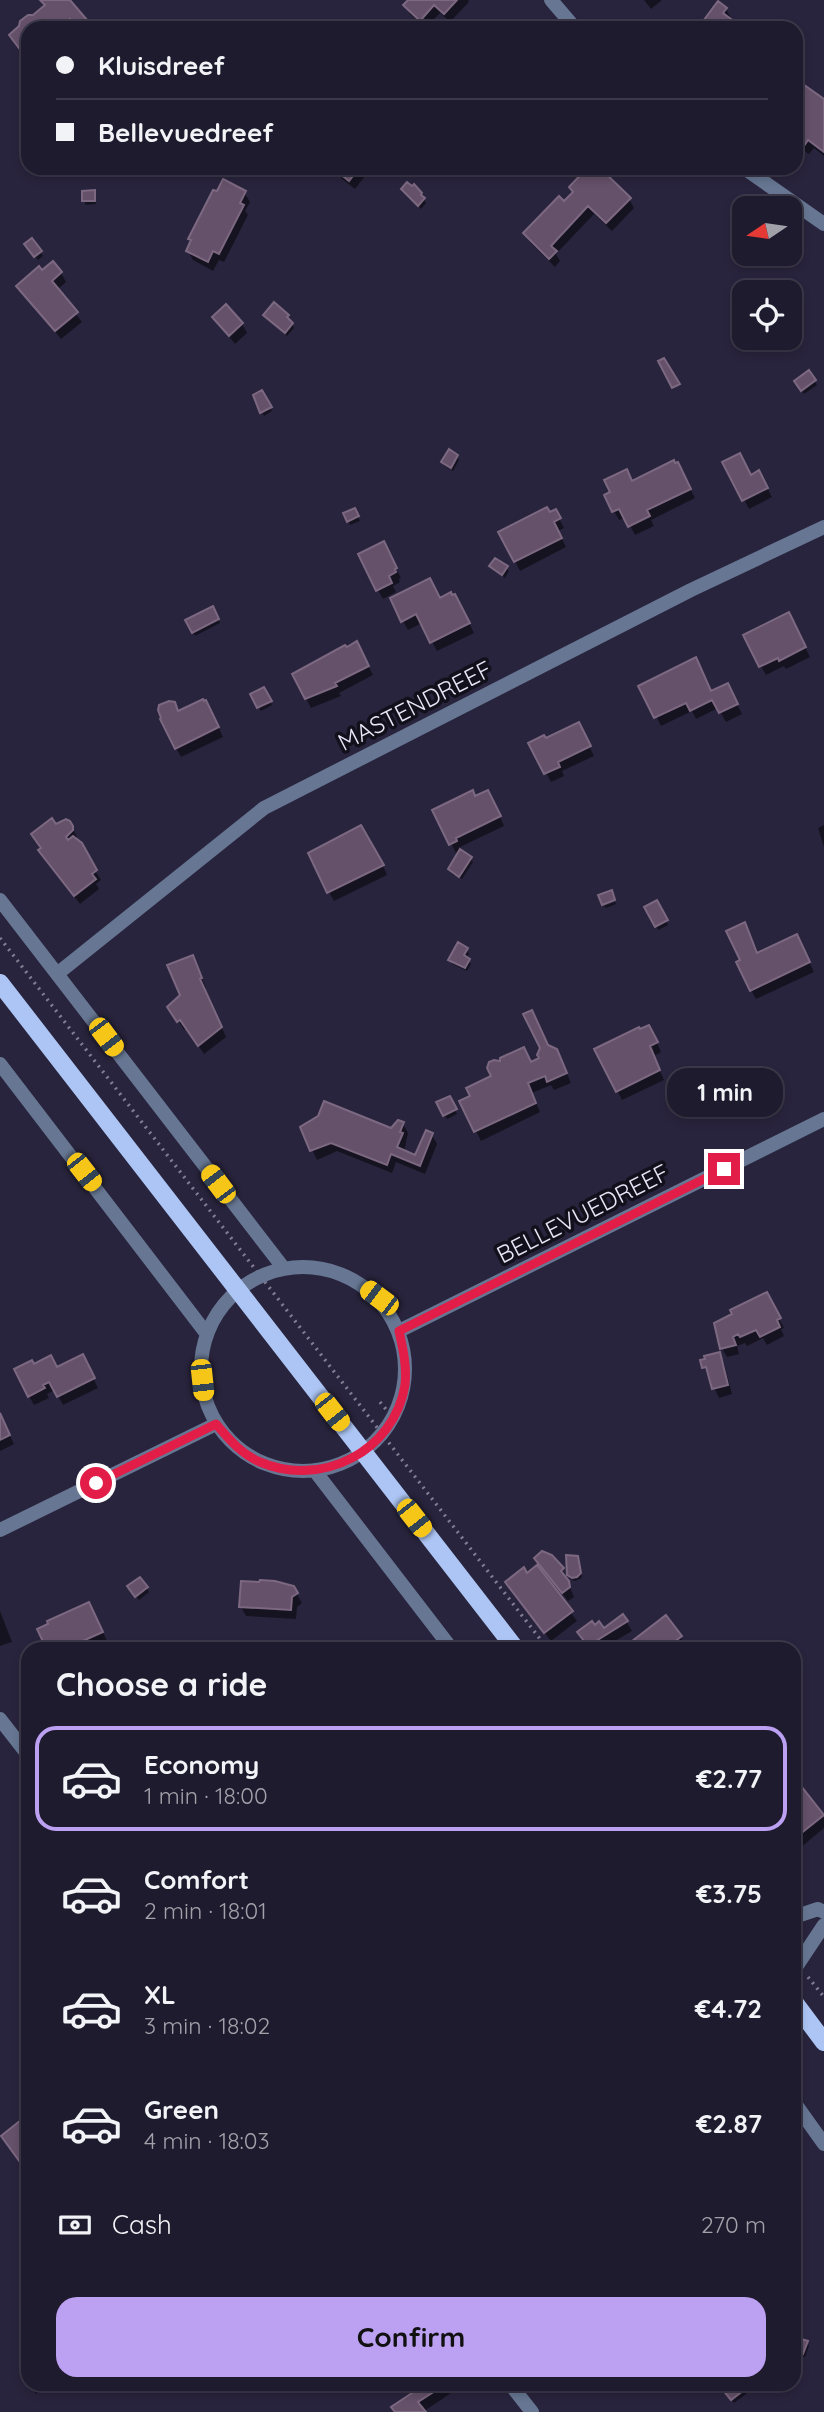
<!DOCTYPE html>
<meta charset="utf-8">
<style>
body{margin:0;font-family:Quicksand,sans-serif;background:#272436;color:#f1f3f6;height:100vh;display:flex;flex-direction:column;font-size:26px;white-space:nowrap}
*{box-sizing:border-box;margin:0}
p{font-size:23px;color:#a1a1aa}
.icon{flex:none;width:38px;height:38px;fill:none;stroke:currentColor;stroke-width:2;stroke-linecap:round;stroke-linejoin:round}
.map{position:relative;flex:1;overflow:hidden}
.details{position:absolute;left:21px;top:1642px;width:780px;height:749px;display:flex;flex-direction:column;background:#1f1b2e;border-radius:21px;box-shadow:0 4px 10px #0003,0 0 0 2px #3c394a}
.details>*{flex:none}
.hud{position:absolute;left:21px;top:21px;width:782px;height:154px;border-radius:21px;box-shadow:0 4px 10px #0003,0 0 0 2px #3c394a;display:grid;align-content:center;height:154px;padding:0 35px;background:#1f1b2e}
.needle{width:46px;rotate:257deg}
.buttons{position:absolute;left:732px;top:196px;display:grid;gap:14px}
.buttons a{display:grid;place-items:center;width:70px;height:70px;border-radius:14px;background:#1f1b2e;box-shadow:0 4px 10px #0003,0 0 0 2px #3c394a;font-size:35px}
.end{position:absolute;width:32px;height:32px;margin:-16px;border:9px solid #e11d48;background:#fff;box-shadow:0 0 0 4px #fff}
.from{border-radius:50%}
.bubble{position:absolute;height:49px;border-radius:21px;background:#1f1b2e;box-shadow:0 4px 10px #0003,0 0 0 2px #3c394a;font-size:23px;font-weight:800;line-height:49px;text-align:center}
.car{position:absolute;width:21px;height:42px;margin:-21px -10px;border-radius:9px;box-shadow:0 0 5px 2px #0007;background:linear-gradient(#f5c518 24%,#345 0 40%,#f5c518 0 76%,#345 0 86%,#f5c518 0)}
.hud b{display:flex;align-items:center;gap:24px;height:66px;font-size:26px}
.hud b+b{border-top:2px solid #3c394a}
.hud i{width:18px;height:18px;background:#f1f3f6}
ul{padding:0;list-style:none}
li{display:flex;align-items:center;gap:21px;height:105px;margin:0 14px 10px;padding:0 21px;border:4px solid transparent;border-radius:21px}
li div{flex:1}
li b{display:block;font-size:26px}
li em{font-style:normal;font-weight:800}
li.selected{border-color:#bca0f2}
li>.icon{width:63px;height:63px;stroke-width:1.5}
h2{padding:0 35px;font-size:32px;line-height:84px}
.pay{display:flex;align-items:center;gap:18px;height:77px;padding:0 35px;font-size:26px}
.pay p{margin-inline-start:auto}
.primary-button{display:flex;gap:14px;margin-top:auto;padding:14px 35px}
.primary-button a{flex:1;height:80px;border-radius:21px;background:#bca0f2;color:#111;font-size:28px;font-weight:800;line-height:80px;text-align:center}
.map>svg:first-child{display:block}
.shadow{fill:#0007}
.building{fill:#65516a;stroke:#7c6881;stroke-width:2}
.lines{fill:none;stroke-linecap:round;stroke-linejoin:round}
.path{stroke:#817d93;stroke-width:3.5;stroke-dasharray:2 5;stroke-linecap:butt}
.street{stroke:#677793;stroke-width:14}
.primary{stroke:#acc5f4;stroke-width:18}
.route{stroke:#e11d48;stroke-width:9}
.labels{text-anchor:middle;stroke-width:7;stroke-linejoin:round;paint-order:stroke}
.street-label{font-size:24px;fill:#e8e6f7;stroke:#11101b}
</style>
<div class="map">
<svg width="824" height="2412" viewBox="0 0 824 2412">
<rect width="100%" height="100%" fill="#29243d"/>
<!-- shadow -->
<path class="shadow" d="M 42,0 L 68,0 L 91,28 L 28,28 L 28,59 L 11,36 L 46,6 Z
M 410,0 L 468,0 L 469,2 L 450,22 L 440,13 L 425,28 L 410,14 L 405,5 Z
M 644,0 L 662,0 L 651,9 Z
M 726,9 L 731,18 L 730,20 L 740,28 L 700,28 Z
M 344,22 L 349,28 L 337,28 Z
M 796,90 L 824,102 L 824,156 L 814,148 L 809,154 L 796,145 L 796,118 L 799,114 L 796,113 Z
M 338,168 L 371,168 L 355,189 L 342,179 L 337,170 Z
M 589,168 L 597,168 L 629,199 L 634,208 L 612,231 L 594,214 L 556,254 L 560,261 L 555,267 L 530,242 L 525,233 L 574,193 Z
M 94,192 L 96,204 L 86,205 L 84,201 Z
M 244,192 L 250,202 L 245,211 L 248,215 L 224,262 L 219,260 L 213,271 L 193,260 L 188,251 Z
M 406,193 L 421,194 L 426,203 L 421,209 Z
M 31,240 L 43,256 L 38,260 L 29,248 Z
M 42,273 L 61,273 L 66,282 L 57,290 L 82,322 L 61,339 L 18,286 Z
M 265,315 L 287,316 L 294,328 L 287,336 Z
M 214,318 L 242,324 L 247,333 L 235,344 Z
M 809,373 L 817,385 L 804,394 L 796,382 Z
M 262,392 L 272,411 L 264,416 L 255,396 Z
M 457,456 L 459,460 L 453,471 L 445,466 L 443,462 Z
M 725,463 L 764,482 L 772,497 L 749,509 Z
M 682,473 L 695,498 L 651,520 L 654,526 L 635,535 L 626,518 L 619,520 L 614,511 Z
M 354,510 L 360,521 L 350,525 L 345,514 Z
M 555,511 L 564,528 L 558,531 L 566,547 L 520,571 L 501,533 Z
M 388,553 L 401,578 L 399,579 L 400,582 L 393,586 L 396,592 L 383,599 L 378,590 Z
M 491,567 L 506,567 L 509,571 L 505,578 Z
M 440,600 L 460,605 L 474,633 L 437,651 L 422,623 L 408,630 L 403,621 Z
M 212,609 L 220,623 L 195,636 L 188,621 Z
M 793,624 L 810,657 L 786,669 L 784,666 L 766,675 L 761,666 Z
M 362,653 L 373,675 L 339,693 L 341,696 L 311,708 L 306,698 Z
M 700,669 L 712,692 L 732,694 L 742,714 L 726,722 L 718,708 L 696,719 L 692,711 L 661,726 L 641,686 Z
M 264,689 L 272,705 L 261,711 L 252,695 Z
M 211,711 L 223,737 L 181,757 L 176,748 L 179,713 Z
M 583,733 L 594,756 L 562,771 L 564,776 L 551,782 L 531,744 Z
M 493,801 L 504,826 L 460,847 L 461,851 L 456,853 L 434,810 Z
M 824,825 L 824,847 L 818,828 Z
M 56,827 L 72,827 L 77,837 L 76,841 L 101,880 L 96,884 L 99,889 L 80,904 L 46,860 Z
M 470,858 L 473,862 L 462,879 L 452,874 L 450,870 Z
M 381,861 L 387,875 L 334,901 L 329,892 Z
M 615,902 L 616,904 L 606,908 L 604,906 Z
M 657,903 L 668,925 L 658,930 L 647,908 Z
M 749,933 L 759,954 L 801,945 L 814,972 L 756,999 L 751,990 L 742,961 Z
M 467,950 L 469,954 L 466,958 L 471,964 L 467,971 L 452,964 L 450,960 Z
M 193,957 L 206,988 L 204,989 L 226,1037 L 204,1054 L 186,1028 L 184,1030 L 170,1007 L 182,996 Z
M 654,1036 L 661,1052 L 654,1056 L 664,1080 L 622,1100 L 597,1050 Z
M 548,1047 L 561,1060 L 571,1083 L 554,1090 L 551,1085 L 532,1093 L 540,1112 L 481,1141 L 461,1102 L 541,1059 L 542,1048 Z
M 449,1098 L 457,1114 L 447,1119 L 439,1103 Z
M 403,1124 L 408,1133 L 404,1152 L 416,1157 L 432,1135 L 437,1144 L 425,1174 L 396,1162 L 392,1173 L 337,1151 L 317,1160 L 302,1128 L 391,1130 Z
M 766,1294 L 784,1328 L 781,1329 L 784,1336 L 767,1345 L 763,1338 L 747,1346 L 745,1343 L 737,1346 L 739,1354 L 727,1357 L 722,1348 Z
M 719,1354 L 724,1363 L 732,1394 L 719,1398 L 702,1362 Z
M 87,1366 L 98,1388 L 63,1405 L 55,1390 L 47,1394 L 49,1398 L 34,1405 L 29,1396 L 57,1369 Z
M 0,1415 L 14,1444 L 0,1451 Z
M 568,1557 L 577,1558 L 579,1562 L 582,1578 L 575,1581 L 569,1578 Z
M 536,1558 L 562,1569 L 574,1597 L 568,1601 Z
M 537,1567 L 577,1621 L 551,1641 L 513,1592 Z
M 292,1586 L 302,1603 L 297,1607 L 296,1619 L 246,1616 L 241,1607 Z
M 147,1588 L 149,1592 L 139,1600 L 132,1591 Z
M 0,1611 L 12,1642 L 0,1646 Z
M 94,1613 L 107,1641 L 92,1648 L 48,1648 L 39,1630 Z
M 623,1616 L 632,1631 L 603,1648 L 590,1648 L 585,1641 Z
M 680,1637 L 686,1646 L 683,1648 L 637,1648 L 633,1642 Z
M 794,1779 L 824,1818 L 824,1828 L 800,1848 L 794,1841 Z
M 794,2338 L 807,2342 L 809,2346 L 805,2357 L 794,2353 Z
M 36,2384 L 47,2384 L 48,2386 L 36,2394 L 32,2387 Z
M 412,2384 L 445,2384 L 451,2393 L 423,2412 L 396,2412 L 417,2392 Z
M 732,2384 L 751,2384 L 754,2388 L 734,2403 L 725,2390 Z"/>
<!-- building -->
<path class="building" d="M 40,0 L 70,0 L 94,28 L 77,28 L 70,19 L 59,28 L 28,28 L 28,60 L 9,35 L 19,26 L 20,21 L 28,15 L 33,15 L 45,5 Z
M 408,0 L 457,0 L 444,14 L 434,5 L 420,21 L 403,5 Z
M 718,1 L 727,8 L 723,13 L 743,28 L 698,28 Z
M 800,82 L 824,99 L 824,152 L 808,140 L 804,146 L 796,141 L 796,115 L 799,111 L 796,109 L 796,87 Z
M 336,168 L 359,168 L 349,181 L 335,170 Z
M 587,168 L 600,168 L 631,198 L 606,223 L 588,206 L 551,246 L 557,251 L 549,259 L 523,233 L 559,196 L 564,201 L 573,192 L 569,187 Z
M 223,179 L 246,191 L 240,203 L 244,205 L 219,254 L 213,251 L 208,262 L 186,251 L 191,240 L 188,239 L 213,190 L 217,191 Z
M 407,182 L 412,186 L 414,184 L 422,193 L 421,195 L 425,198 L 418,206 L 401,189 Z
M 95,190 L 95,201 L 82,201 L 82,191 Z
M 32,238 L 42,251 L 34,257 L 24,244 Z
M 53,261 L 62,272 L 52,281 L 78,312 L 55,331 L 16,286 L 39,266 L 42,270 Z
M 274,302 L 289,315 L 287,317 L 293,323 L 285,333 L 263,315 Z
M 226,304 L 243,323 L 229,336 L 212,317 Z
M 664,358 L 680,384 L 672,388 L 658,361 Z
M 809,370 L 816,380 L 801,391 L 794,381 Z
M 262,390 L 272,407 L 260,413 L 253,395 Z
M 449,449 L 458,455 L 451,468 L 441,462 Z
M 740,453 L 751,475 L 759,470 L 768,488 L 742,501 L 722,462 Z
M 674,460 L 675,463 L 678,462 L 691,489 L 647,510 L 650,516 L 628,527 L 619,509 L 612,512 L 604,495 L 610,492 L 604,480 L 627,469 L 632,481 Z
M 547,507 L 550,512 L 556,509 L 561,518 L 554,522 L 562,538 L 514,562 L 498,532 Z
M 355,508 L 359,516 L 347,522 L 343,513 Z
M 384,541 L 397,568 L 395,569 L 396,572 L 389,576 L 392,583 L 376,591 L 358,554 Z
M 495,558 L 508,566 L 502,575 L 489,566 Z
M 430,578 L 440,598 L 451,592 L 452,595 L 455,594 L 470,623 L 430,643 L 416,614 L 401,622 L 390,598 Z
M 213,606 L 219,619 L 192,633 L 185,620 Z
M 789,612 L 806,647 L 779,661 L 778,658 L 759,667 L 743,635 Z
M 357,641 L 369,666 L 335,683 L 337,686 L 305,699 L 292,674 L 345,645 L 347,647 Z
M 696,657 L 711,691 L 728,683 L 738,704 L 719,713 L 712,700 L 690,711 L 686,703 L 654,718 L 638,686 Z
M 264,687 L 272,701 L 257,708 L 250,694 Z
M 203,699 L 204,701 L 206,700 L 219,727 L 175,749 L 160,719 L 161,718 L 158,710 L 159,705 L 169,701 L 175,702 L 178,711 Z
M 579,722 L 591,746 L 558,762 L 560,767 L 544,774 L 528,743 L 544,735 L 546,738 Z
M 473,790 L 475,796 L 488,790 L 501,816 L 456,838 L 457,841 L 449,845 L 432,810 Z
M 52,818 L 56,824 L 66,819 L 70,821 L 73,826 L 73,830 L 66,837 L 68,840 L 73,836 L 82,843 L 97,870 L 92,874 L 96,879 L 74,896 L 38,850 L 41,848 L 31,834 Z
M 361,825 L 384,865 L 327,893 L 308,853 Z
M 460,849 L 472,857 L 459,877 L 448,869 Z
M 612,890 L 615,900 L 602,905 L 598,895 Z
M 657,900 L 668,920 L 655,927 L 644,907 Z
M 745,922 L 757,953 L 797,934 L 810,962 L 750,991 L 736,962 L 740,960 L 726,931 Z
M 458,942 L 468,948 L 464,955 L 470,959 L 465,968 L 448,960 Z
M 193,955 L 202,978 L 200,979 L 222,1027 L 198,1046 L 180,1020 L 177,1022 L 167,1007 L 180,995 L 167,965 Z
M 532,1010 L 548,1045 L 557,1049 L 567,1073 L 547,1082 L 545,1076 L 528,1083 L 536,1103 L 474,1132 L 459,1101 L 470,1096 L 466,1088 L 491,1076 L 487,1068 L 489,1062 L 494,1060 L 500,1061 L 500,1058 L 524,1047 L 531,1062 L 539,1058 L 537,1055 L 540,1048 L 523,1014 Z
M 649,1025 L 658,1042 L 650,1046 L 660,1070 L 616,1092 L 594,1049 L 639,1027 L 640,1029 Z
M 450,1096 L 457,1109 L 443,1116 L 436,1102 Z
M 324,1101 L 391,1128 L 398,1120 L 404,1122 L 400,1132 L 403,1133 L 397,1147 L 415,1155 L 426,1130 L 433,1133 L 420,1166 L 391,1154 L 387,1165 L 331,1143 L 310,1151 L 300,1127 L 318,1116 Z
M 767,1292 L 781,1318 L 777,1320 L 780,1327 L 760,1337 L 756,1330 L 740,1337 L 738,1334 L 733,1337 L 736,1345 L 720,1349 L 714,1323 L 732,1314 L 730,1310 Z
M 720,1352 L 728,1385 L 712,1389 L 706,1367 L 702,1368 L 700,1360 L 705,1359 L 704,1356 Z
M 83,1354 L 95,1378 L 57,1397 L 49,1382 L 43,1385 L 45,1388 L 28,1397 L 14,1369 L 32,1360 L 34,1364 L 51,1355 L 57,1367 Z
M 0,1413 L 10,1435 L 0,1440 Z
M 542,1551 L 552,1555 L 564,1568 L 561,1571 L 569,1581 L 570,1587 L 562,1593 L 534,1558 Z
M 566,1555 L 578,1556 L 581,1573 L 577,1577 L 572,1578 L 567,1575 Z
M 537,1565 L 573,1611 L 544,1633 L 505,1582 L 524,1567 L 527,1573 Z
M 140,1577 L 148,1587 L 135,1597 L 127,1586 Z
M 260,1580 L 275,1581 L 294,1586 L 298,1593 L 292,1597 L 291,1610 L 239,1607 L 241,1581 L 259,1582 Z
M 89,1602 L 103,1632 L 67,1648 L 46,1648 L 37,1629 L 48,1624 L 47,1621 Z
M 623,1614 L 628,1621 L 588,1646 L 577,1632 L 592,1621 L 595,1625 L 599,1621 L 604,1628 Z
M 666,1615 L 682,1636 L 666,1648 L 636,1648 L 631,1642 Z
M 794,1777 L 824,1815 L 794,1839 Z
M 28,2119 L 28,2170 L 25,2169 L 1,2136 L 21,2120 L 23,2122 Z
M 794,2337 L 808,2341 L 803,2354 L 794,2351 Z
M 410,2384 L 446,2384 L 418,2402 L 426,2412 L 395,2412 L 391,2407 L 415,2391 Z
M 730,2384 L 752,2384 L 731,2400 L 722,2389 Z"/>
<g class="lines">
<!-- path -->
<path class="path" d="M 0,938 L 547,1648
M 380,1402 L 393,1418
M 808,1977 L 824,1997"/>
<!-- street -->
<path class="street" d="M 551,0 L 575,28
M 744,168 L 824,224
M 0,900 L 282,1266
M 57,974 L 264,808 L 691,590 L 824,527
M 0,1064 L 206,1333
M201 1369a102 102 0 1 1 204 0a102 102 0 1 1-204 0Z
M 399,1331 L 824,1119
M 315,1471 L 451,1648
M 0,1530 L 216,1424
M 0,1719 L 28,1755
M 794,1917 L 818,1909 L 824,1912
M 794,1970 L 824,1925
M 794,2102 L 824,2144
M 510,2384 L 532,2412"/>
<!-- primary -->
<path class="primary" d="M 0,983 L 515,1648
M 794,2002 L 824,2042"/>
</g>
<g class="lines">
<!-- route -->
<path class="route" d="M 96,1483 L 216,1424 C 229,1439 241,1454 260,1462 C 321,1488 394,1452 405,1385 C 407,1366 403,1349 399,1331 L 724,1169"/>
</g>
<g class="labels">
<!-- street labels -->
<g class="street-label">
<text transform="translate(415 706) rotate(-27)" y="8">MASTENDREEF</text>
<text transform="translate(583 1214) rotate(-27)" y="8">BELLEVUEDREEF</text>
</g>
</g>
</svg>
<div class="buttons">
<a><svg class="needle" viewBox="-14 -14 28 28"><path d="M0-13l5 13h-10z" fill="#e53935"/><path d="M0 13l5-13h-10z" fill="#a1a1aa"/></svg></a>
<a><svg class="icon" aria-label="locate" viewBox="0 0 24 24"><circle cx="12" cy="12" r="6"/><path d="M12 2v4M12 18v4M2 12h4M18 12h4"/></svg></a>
</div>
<i class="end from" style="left:96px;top:1483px"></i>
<i class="end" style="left:724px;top:1169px"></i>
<div class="bubble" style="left:667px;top:1068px;width:116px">1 min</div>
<i class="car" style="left:106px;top:1037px;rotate:143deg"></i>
<i class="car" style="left:84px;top:1172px;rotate:142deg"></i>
<i class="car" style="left:218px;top:1184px;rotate:323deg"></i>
<i class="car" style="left:379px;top:1298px;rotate:307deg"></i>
<i class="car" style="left:202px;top:1380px;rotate:174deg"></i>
<i class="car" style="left:332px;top:1412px;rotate:142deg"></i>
<i class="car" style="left:414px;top:1518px;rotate:142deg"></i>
<div class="hud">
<b><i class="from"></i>Kluisdreef</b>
<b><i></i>Bellevuedreef</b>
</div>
<section class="details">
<h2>Choose a ride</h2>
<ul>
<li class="selected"><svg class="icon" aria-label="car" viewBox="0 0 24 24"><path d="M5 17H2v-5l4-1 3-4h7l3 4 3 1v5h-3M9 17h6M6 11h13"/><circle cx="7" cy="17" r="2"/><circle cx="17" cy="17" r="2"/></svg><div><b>Economy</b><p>1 min · 18:00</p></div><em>€2.77</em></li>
<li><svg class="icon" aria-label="car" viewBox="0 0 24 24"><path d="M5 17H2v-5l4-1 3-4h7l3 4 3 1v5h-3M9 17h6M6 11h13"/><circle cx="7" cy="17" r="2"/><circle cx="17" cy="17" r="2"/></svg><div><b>Comfort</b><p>2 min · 18:01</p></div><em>€3.75</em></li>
<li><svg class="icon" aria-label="car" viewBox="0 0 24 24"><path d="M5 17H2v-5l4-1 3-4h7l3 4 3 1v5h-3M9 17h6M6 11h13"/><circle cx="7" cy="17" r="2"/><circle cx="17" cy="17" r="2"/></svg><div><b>XL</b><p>3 min · 18:02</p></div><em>€4.72</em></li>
<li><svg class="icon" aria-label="car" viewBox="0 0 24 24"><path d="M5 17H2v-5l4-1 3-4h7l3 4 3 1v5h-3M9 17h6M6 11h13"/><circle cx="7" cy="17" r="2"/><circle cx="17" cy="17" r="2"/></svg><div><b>Green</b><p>4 min · 18:03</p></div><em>€2.87</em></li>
</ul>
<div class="pay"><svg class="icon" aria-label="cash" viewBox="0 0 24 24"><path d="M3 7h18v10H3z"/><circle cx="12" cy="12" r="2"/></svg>Cash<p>270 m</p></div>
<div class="primary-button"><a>Confirm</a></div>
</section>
</div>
